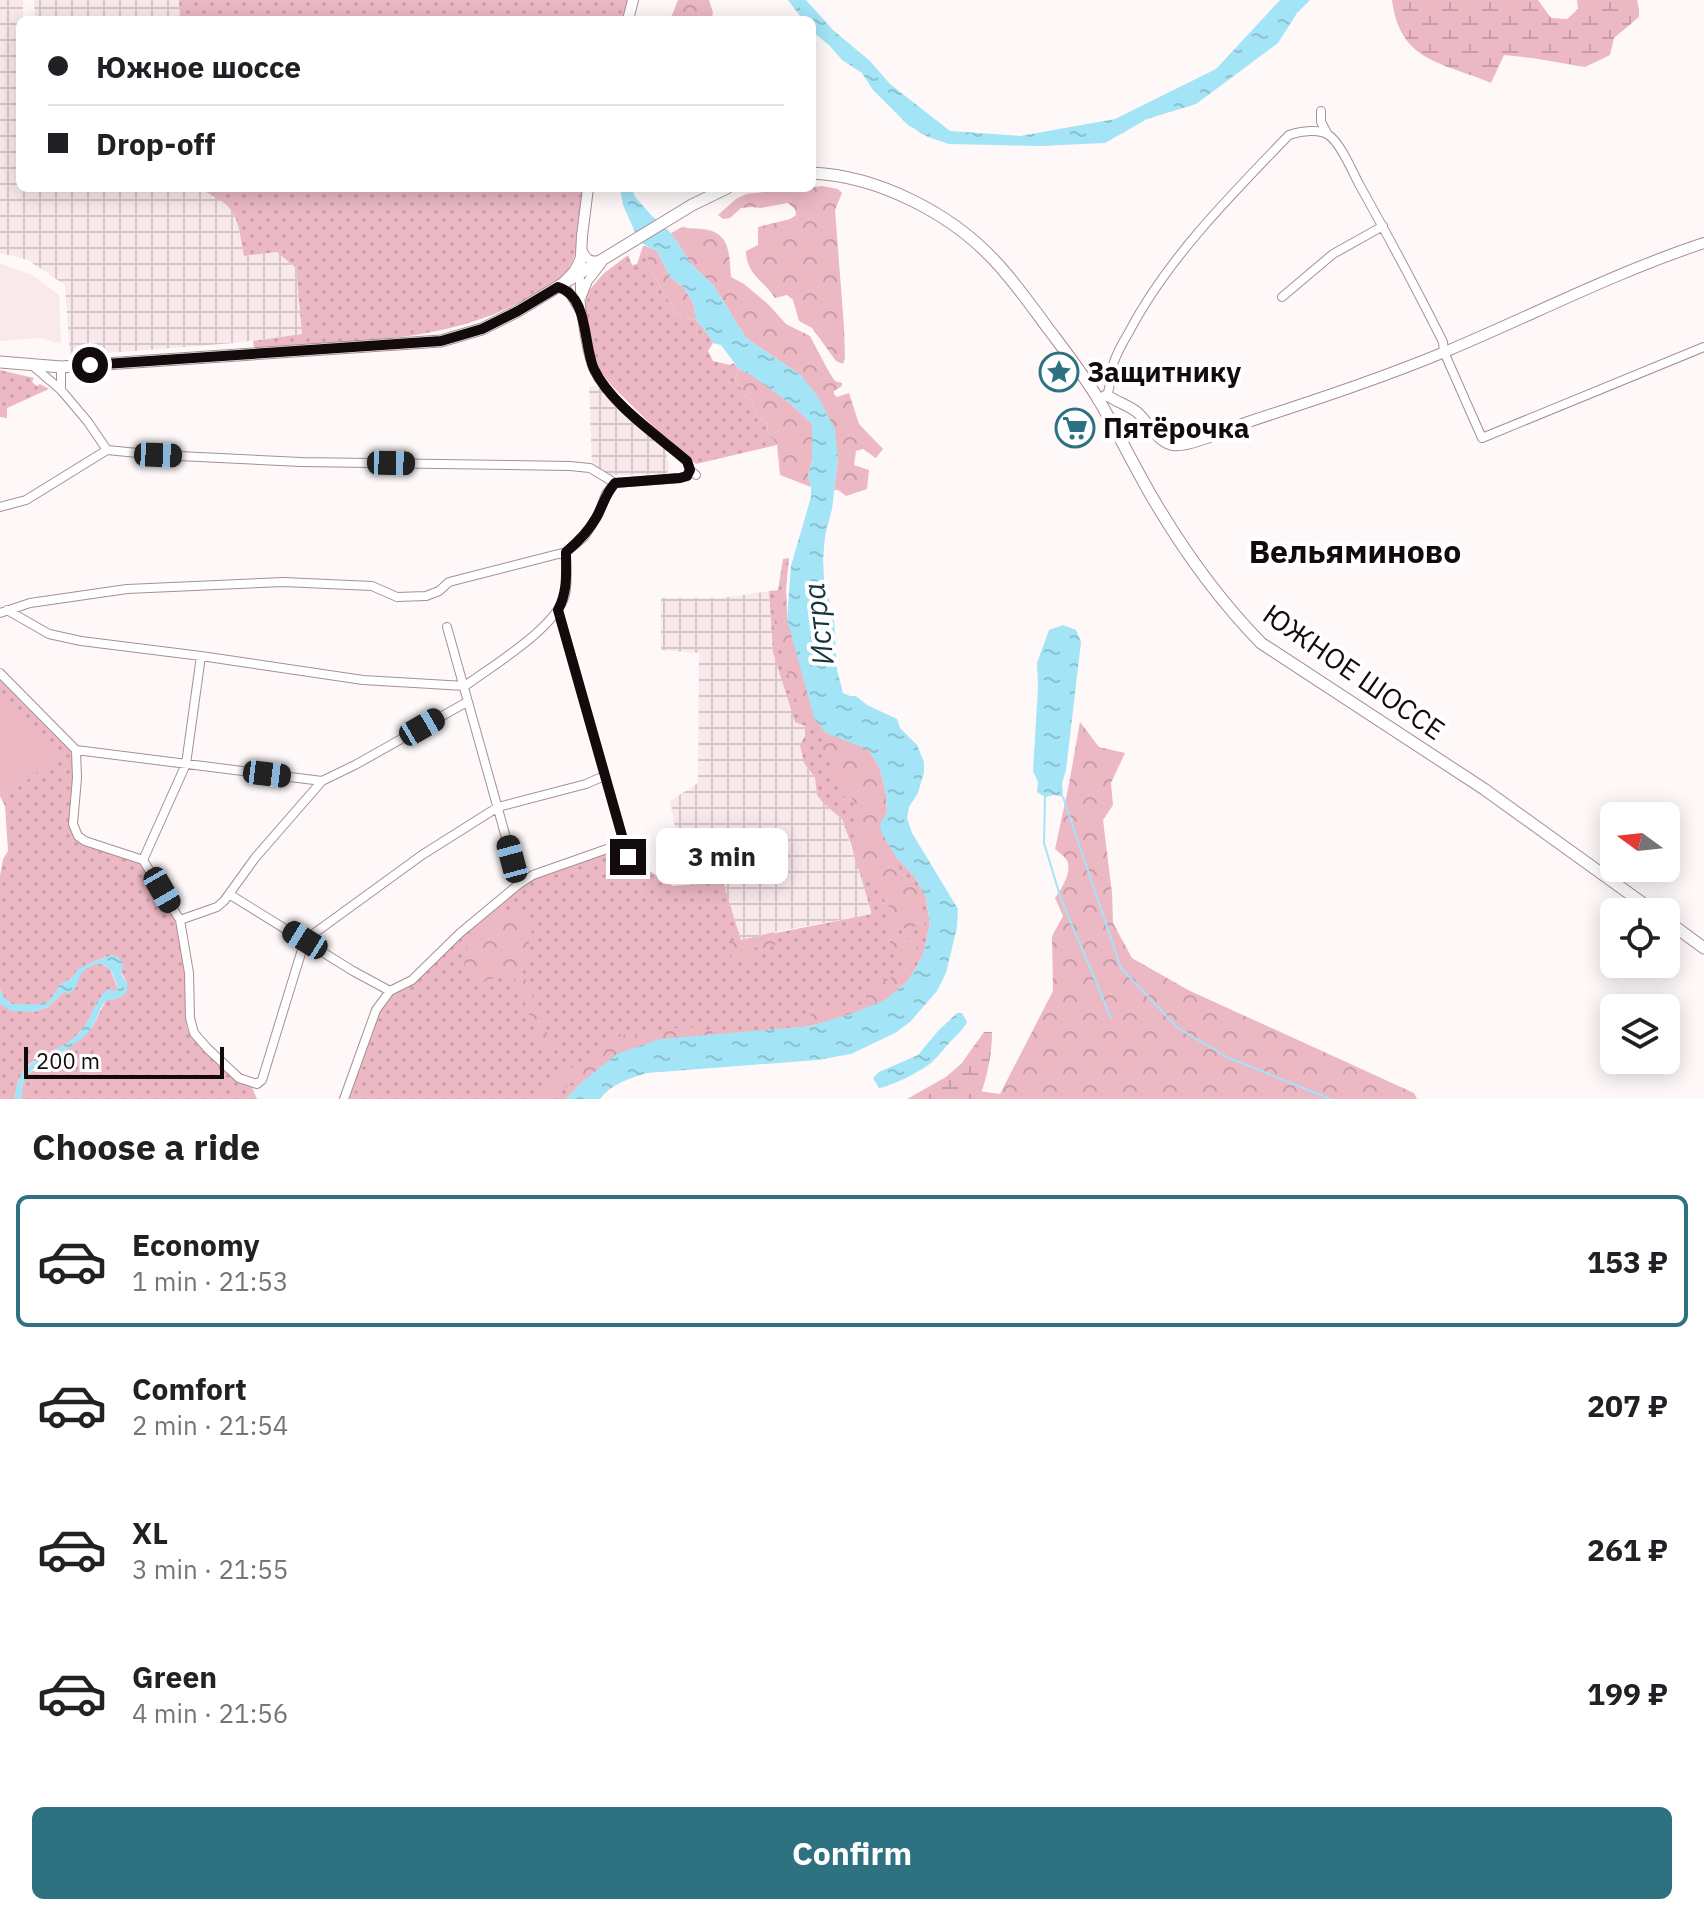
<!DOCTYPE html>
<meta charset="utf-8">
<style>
body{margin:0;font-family:"IBM Plex Sans",sans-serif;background:#f6f6f6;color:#202124;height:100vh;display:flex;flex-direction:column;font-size:30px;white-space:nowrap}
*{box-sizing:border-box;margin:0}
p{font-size:26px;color:#757577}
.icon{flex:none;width:44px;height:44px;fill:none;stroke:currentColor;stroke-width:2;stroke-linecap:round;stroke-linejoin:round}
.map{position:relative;height:1099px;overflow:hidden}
.drawer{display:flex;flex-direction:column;background:#fff;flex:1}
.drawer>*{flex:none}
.guide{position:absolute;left:16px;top:16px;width:800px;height:176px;border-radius:12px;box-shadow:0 4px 20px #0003;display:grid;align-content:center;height:176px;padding:0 32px;background:#fff}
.needle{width:52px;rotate:285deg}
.controls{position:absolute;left:1600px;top:802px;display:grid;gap:16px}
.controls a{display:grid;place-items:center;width:80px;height:80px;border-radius:12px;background:#fff;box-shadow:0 4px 20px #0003;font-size:40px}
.scale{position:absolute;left:24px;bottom:20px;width:200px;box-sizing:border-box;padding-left:8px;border:4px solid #130a0c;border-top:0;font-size:22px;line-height:28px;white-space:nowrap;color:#130a0c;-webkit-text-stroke:6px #fff;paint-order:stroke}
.end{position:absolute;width:36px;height:36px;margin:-18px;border:10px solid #130a0c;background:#fff;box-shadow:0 0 0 4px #fff}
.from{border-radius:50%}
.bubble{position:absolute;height:56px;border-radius:12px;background:#fff;box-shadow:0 4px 20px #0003;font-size:26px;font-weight:800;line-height:56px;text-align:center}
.car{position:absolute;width:24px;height:48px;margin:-24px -12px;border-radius:10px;box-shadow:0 0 6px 2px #0007;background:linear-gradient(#222 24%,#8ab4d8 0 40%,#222 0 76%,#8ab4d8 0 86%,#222 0)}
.guide b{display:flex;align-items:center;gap:28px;height:76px;font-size:30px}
.guide b+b{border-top:2px solid #e0e0e0}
.guide i{width:20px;height:20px;background:#202124}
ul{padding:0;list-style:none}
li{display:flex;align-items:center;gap:24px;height:132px;margin:0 16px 12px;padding:0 16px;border:4px solid transparent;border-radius:12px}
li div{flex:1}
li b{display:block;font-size:30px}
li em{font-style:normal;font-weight:800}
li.current{border-color:#2e7282}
li>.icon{width:72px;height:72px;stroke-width:1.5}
h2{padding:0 32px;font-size:36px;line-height:96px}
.cta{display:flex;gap:16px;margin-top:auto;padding:16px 32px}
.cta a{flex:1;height:92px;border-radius:12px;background:#2e7282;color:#fff;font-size:32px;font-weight:800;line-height:92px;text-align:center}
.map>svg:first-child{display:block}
.built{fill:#f9e9ec}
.industrial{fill:url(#industrial-grid)}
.grass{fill:url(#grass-dots)}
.forest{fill:url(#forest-crowns)}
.wetland{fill:url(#wetland-marsh)}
.green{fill:#ebb8c4}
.water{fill:url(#water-ripples)}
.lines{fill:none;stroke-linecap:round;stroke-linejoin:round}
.stream{stroke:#a3e4f6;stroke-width:2}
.minor-casing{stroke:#a98e94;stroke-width:10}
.tertiary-casing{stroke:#a98e94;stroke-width:12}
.secondary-casing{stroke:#a98e94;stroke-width:13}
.minor{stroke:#fff;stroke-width:8}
.tertiary{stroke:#fff;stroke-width:10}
.secondary{stroke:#fff;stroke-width:11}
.route{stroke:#130a0c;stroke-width:10}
.labels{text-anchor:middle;stroke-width:8;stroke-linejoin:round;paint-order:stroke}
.poi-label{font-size:28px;font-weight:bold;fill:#130a0c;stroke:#fff;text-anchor:start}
.street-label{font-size:28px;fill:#130a0c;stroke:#fff}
.water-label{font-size:30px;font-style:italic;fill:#15353d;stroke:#fff}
.quarter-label{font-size:32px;font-weight:bold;fill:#130a0c;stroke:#fff}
</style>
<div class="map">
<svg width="1704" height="1099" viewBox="0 0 1704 1099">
<defs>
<pattern id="industrial-grid" width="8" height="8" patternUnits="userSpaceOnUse" patternTransform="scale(2)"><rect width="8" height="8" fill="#f9e9ec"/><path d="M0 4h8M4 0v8" fill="none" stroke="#d5c6c9"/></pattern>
<pattern id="grass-dots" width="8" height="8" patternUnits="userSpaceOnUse" patternTransform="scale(2)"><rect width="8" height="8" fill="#ebb8c4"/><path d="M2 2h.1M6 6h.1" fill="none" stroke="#c99da7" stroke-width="1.8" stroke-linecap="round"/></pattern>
<pattern id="forest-crowns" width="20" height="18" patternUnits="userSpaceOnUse" patternTransform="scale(2)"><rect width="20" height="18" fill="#ebb8c4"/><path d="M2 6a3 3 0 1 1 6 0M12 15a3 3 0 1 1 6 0" fill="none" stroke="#c99da7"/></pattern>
<pattern id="wetland-marsh" width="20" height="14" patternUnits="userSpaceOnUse" patternTransform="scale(2)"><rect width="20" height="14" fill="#ebb8c4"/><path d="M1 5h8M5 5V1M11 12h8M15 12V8" fill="none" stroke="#c99da7"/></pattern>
<pattern id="water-ripples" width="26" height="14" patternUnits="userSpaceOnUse" patternTransform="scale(2)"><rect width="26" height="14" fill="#a3e4f6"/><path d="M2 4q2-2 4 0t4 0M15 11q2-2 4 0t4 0" fill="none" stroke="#8bc2d2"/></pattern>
</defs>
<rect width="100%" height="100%" fill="#fef8f9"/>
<!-- built -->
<path class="built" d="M 0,263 L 34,276 L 59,295 L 61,344 L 40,338 L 0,341 Z"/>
<!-- industrial -->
<path class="industrial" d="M 0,0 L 23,0 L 23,20 L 20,20 L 20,188 L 197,188 L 219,198 L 236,214 L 244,256 L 277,252 L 296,268 L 302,334 L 234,343 L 70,356 L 65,285 L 28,260 L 0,253 Z
M 34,0 L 179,0 L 180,20 L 35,20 Z
M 589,386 L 597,386 L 601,389 L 665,448 L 669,467 L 667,474 L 608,475 L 592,467 Z
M 769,591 L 771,626 L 805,726 L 804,763 L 815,778 L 817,795 L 824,804 L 842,819 L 873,914 L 774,932 L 741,940 L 723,883 L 686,884 L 670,801 L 698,783 L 699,653 L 661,650 L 661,598 L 721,598 Z"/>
<!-- grass -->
<path class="grass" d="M 179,0 L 629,0 L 624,20 L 180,20 Z
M 197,188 L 584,188 C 582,212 581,251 567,271 C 562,280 547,286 538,292 C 454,345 350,341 254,348 L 253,341 L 302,334 L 296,268 L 277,252 L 244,256 C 237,215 238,206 197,188 Z
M 643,246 L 646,246 C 646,252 647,259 649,265 C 651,271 674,311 678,314 C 683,317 690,319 696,320 L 707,333 L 713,343 L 708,351 L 713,361 L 730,365 L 734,363 L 739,369 L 735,378 L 746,397 L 751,400 L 757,416 L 768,424 L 767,430 L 777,445 L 696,464 L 667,440 L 612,386 L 600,371 L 594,354 L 585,311 L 587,293 L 603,274 L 628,255 L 632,265 L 637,264 Z
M 0,370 L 34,378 L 32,382 L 37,386 L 40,384 L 49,389 L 7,408 L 7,418 L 0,417 Z
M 789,558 L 786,589 L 787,619 L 826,733 L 869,750 L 896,857 L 915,877 L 926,897 L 930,924 L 923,955 L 908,981 L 885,1000 L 811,1026 L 773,1030 L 583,1081 L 566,1099 L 344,1099 L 378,1012 L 391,996 L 414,981 L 460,937 L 534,878 L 622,846 L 628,857 L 673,886 L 723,882 L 741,940 L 872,914 L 852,847 L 842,819 L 824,804 L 817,795 L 815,778 L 804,763 L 800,745 L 805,736 L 805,726 L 795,722 L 773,652 L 769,591 L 778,590 L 783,559 Z
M 0,675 L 74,753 L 76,757 L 71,822 C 71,833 74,837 83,843 L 142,864 L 159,892 L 155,896 L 163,912 L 170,910 C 182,932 187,964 187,990 C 187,1002 183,1022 189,1033 C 200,1051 229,1072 245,1084 L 251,1085 L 257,1099 L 21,1099 L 23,1083 L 28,1074 L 63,1052 L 93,1026 L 106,1000 L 112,1000 L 127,983 L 112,955 L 87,964 L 73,977 L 60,985 L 49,1002 L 40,1004 L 12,1004 L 5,999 L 0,989 L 0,876 L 3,859 L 8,851 L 5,806 L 0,796 Z
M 95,964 L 102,964 L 110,969 L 118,990 C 91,997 96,1017 78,1034 C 72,1040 65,1046 58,1050 C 47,1056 33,1059 25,1069 C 18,1078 16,1088 15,1099 L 0,1099 L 0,1004 L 34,1012 L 48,1007 L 65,991 L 68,994 L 82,970 Z"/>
<!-- forest -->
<path class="forest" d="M 678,0 L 709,0 L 713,13 L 711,20 L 670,20 Z
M 822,186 L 838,189 L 842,193 L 835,210 L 844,327 L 845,358 L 843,364 L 836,361 L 812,328 L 799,321 L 793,300 L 787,295 L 775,298 C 764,281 746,274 746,251 L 758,245 L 758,227 L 790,219 L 796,215 L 795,209 L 788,203 L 761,208 L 751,207 L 741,208 L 730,218 L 723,219 L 718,215 L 736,199 L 746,194 Z
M 682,227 C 689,229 694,228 701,229 C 731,231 729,254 731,277 L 744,284 L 768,304 L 786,324 L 810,336 L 829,372 L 835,381 L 842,383 L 842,386 L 834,391 L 834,394 L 837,397 L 849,393 L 859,424 L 883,449 L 876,458 L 863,449 L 856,451 L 854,465 L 869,470 L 867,489 L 846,496 L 838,490 L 834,490 L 838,459 L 802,376 L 746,338 L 714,286 L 692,265 L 671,233 Z
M 646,246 L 657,251 L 670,277 L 684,288 L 693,303 L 696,320 C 690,319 683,317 678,314 C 674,311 651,271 649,265 C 647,259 646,252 646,246 Z
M 739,369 L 751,374 L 791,404 L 812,424 L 812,460 L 808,476 L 811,487 L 780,475 L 777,445 L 767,430 L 768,424 L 757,416 L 751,400 L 746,397 L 735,378 Z
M 786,589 L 787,619 L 815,718 L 869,750 L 880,769 L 886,794 L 887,812 L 880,824 L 882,834 L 896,857 L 900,870 L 917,887 L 922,902 L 925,925 L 898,929 L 900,936 L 914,941 L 919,954 C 905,963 901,960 890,950 L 890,908 L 868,877 L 857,868 L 852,847 L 860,837 L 856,807 L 851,796 L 843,797 L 843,786 L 830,778 L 831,756 L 821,749 L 825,743 L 795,698 L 775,626 L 775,594 L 779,594 Z
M 1080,722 L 1099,747 L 1125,753 L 1111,783 L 1113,805 L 1103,820 L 1112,893 L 1113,923 L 1132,958 L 1188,990 L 1414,1093 L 1417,1099 L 951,1099 L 950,1087 L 1000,1094 L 1053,991 L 1052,936 L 1063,916 L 1055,898 C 1061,889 1074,870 1066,859 C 1063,855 1058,852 1055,849 L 1069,784 Z
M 503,909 L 534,922 L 522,970 L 555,1053 L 547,1058 L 513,974 L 478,982 L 463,972 L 469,937 Z
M 774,932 L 778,943 L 763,951 L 755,947 L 750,951 L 750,958 L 732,961 L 729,941 L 741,940 Z
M 915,968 C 908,980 897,993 885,1000 C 865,1012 822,1024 800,1027 C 807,1009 834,1002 852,1008 L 863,1003 L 868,997 L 867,986 L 876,980 L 890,979 L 898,969 Z
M 684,1026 L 712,1031 L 713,1034 L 660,1039 L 617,1054 L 583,1081 L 571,1083 L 551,1099 L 528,1099 L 528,1097 L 622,1035 L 645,1036 Z"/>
<!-- wetland -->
<path class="wetland" d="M 1392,0 L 1538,0 L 1551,18 L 1567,19 L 1578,9 L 1577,0 L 1637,0 L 1639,9 L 1639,17 L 1614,38 L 1610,55 L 1585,67 L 1532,58 L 1504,55 L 1491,83 C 1443,62 1400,63 1392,0 Z
M 984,1032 L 992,1032 C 992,1056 987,1077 979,1099 L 907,1099 L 946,1077 L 961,1064 Z"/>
<!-- green -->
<path class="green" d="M 0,693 L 61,753 L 5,798 L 0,796 Z"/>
<!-- water -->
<path class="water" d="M 788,0 L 806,0 L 833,30 L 870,61 L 890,84 L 950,131 L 1020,136 L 1115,119 L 1216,69 L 1280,0 L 1310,0 L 1297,13 L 1278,43 L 1196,104 L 1147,119 L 1105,143 L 1039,146 L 949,144 L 928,137 L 908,125 L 873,90 L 862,73 L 842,60 L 830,46 L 812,31 L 812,20 L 803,20 Z
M 620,188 L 632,188 L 635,197 L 651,215 L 671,233 L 692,265 L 714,286 L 746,338 L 802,376 L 818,397 L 835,429 L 838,459 L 832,509 L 825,536 L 823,560 L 824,579 L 834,620 L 837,670 L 843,693 L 850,696 L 856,696 L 867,705 L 897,719 L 900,728 L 917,745 L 924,762 L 924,772 L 918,793 L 909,807 L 907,818 L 912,833 L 958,909 L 957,927 L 946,973 L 937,991 L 910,1022 L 895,1033 L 851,1054 L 817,1060 L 647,1073 C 630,1078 611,1084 600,1099 L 566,1099 L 583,1081 L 617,1054 L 660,1039 L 811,1026 L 853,1013 L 885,1000 L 908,981 L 923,955 L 930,924 L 926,897 L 915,877 L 896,857 L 882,834 L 880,824 L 887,812 L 886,794 L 880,769 L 869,750 L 826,733 L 814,718 L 787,619 L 791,566 L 811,497 L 811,487 L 808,476 L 812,460 L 812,424 L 791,404 L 751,375 L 739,369 L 721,345 L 713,343 L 707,333 L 696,320 L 693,303 L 684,288 L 670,277 L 657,251 L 643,244 L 635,232 L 623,205 Z
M 1063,625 L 1076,630 L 1081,642 L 1066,770 L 1062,783 L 1063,797 L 1054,795 L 1045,797 L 1037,792 L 1038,782 L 1033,771 L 1038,688 L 1037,663 L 1049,630 Z
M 112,955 C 122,957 125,963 121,973 C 122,977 126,980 127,984 C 130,997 115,1000 106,1000 C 98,1011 96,1024 87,1034 C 70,1050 46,1059 28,1074 L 23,1083 L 21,1099 L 15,1099 C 16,1088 17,1078 25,1070 C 40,1053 65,1049 81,1031 C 92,1018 94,1000 108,989 L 116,991 L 118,989 C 116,983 112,969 106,966 C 93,958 78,973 77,986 L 68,995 L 65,991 L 48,1007 L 34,1012 L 11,1011 L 0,1004 L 0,989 L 5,999 L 12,1004 L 40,1004 L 49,1001 L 60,985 L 73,977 L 76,971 L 87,964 Z
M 957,1013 L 962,1013 L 967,1022 C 962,1031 957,1035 950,1042 C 944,1048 939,1056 932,1062 C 922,1071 892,1086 879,1088 L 873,1078 L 879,1072 L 918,1055 L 938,1031 Z"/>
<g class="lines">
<!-- stream -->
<path class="stream" d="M 1045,797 L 1044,843 L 1061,899 L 1111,1018
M 1063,797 L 1121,968 L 1178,1028 L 1227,1057 L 1330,1099"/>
<!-- minor casing -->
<g class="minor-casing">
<path id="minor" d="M 1321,111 L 1321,122 L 1327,133
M 580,274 C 579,299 584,344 593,368 C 608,401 659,437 687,461 L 690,470 L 696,475
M 582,296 L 588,281 L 602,263
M 1282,297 L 1333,254 L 1383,226
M 579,309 L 568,291 L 558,287 L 574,270 L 583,251 C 586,259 591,262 600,260
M 33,366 L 61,390
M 61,367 L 61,390 L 88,422 L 107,450
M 1107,395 C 1111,386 1110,376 1113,365 C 1116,354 1123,342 1129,332 C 1167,259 1232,194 1289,135 C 1301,131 1320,128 1330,136 C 1342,146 1352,171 1359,184 C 1388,236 1416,288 1443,342 L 1444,352 L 1482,438 L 1704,347
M 0,507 L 26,500 L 107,450 L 158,455 L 301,462 L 570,466 L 590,468 L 615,483 L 680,478 L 687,476 L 690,470
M 7,610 L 49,634 L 81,641 L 201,656 L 363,680 L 465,686 C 492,666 556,628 565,595 C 568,582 566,566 566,552
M 558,610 L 628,857
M 0,613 L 30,603 L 127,589 L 283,582 L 372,586 L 397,597 L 426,596 L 439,591 L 449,582 L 566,552 L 584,537 L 598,515 L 606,494 L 615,483
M 0,673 L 76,750 L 77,778 L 73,824 L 78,836 L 85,841 L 143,860 L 180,920 L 189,973 L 190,1018 L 194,1033 L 208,1049 L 239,1078 L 257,1084 L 262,1080 L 305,940 L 422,855 L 498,807 L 586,784 L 604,776
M 76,750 L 322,781
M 143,860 L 186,764 L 201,656
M 519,884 L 533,875 L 624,843
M 229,894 L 353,971 L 390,991
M 180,920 L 217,907 L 224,901 L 255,858 L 322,781 L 355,765 L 467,702
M 344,1099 L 376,1010 L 390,991 L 412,980 L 460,933 L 519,884 L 447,627"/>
</g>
<!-- tertiary casing -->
<g class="tertiary-casing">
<path id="tertiary" d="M 628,20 L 633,0
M 580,274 L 582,236 L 588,188
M 1098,400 L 1107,395 C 1116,402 1129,405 1138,413 C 1149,423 1157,442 1173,445 C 1188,448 1231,428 1248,422 C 1315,400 1382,378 1447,351 C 1533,315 1616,272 1704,243"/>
</g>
<!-- secondary casing -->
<g class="secondary-casing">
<path id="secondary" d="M 812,173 C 878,176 950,213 994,260 C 1014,281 1030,304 1047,327 C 1065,351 1084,375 1100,402 C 1118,433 1134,466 1152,497 C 1183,550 1219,600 1261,643 L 1484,789 L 1655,912
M 0,362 L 61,367 L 441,341 L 482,329 L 518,311 L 692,205 L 727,188
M 1666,920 L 1704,948"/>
</g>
<!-- minor -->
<use href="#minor" class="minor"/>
<!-- tertiary -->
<use href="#tertiary" class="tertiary"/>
<!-- secondary -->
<use href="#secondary" class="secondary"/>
</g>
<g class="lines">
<!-- route -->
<path class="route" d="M 90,365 L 441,341 L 482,329 L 518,311 L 558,287 C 589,296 583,345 594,369 C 611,405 657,435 687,461 L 690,470 L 687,476 L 680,478 L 615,483 C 604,496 604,504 596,518 C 588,532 578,542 566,552 C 566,573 568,591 558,610 L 628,857"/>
</g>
<!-- icons -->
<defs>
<g id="sight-ring" transform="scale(2)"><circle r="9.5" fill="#fff" stroke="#2e7282" stroke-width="1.5"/><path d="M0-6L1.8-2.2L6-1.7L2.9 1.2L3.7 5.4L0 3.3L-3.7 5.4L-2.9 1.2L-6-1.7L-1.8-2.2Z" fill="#2e7282"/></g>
<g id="supermarket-ring" transform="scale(2)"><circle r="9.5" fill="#fff" stroke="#2e7282" stroke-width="1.5"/><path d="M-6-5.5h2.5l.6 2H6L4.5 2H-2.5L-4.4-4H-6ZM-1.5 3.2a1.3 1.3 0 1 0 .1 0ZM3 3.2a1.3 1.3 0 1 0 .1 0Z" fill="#2e7282"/></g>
</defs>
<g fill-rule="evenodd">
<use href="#sight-ring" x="1059" y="372"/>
<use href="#supermarket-ring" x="1075" y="428"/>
</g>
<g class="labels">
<!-- poi labels -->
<g class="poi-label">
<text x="1087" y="382">Защитнику</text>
<text x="1103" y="438">Пятёрочка</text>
</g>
<!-- street labels -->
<g class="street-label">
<text transform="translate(1354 672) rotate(35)" y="10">ЮЖНОЕ ШОССЕ</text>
</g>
<!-- water labels -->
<g class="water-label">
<text transform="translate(819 624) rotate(-97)" y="10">Истра</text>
</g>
<!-- quarter labels -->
<g class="quarter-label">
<text x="1355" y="563">Вельяминово</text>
</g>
</g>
</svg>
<div class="controls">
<a><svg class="needle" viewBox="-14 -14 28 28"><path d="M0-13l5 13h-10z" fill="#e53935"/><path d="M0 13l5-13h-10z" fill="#757577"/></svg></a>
<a><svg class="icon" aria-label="locate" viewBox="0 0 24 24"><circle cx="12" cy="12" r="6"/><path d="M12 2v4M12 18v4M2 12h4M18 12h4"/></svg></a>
<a><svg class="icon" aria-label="layers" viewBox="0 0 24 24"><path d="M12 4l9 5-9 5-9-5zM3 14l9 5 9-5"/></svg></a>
</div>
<div class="scale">200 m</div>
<i class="end from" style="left:90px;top:365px"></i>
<i class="end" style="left:628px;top:857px"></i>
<div class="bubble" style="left:656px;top:828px;width:132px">3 min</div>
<i class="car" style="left:158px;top:455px;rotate:92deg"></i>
<i class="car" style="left:391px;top:463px;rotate:91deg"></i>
<i class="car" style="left:422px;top:727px;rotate:60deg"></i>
<i class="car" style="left:267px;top:774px;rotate:97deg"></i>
<i class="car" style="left:512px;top:859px;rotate:345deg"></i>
<i class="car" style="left:162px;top:890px;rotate:150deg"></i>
<i class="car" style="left:305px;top:940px;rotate:302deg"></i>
<div class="guide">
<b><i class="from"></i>Южное шоссе</b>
<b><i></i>Drop-off</b>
</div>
</div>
<section class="drawer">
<h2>Choose a ride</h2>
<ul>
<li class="current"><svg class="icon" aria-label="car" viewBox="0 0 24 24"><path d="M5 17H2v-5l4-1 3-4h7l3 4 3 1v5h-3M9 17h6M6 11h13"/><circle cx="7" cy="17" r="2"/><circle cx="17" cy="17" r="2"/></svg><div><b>Economy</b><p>1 min · 21:53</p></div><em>153 ₽</em></li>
<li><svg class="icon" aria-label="car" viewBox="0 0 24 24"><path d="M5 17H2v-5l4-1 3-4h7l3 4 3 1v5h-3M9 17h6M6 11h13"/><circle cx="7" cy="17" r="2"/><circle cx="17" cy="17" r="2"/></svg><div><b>Comfort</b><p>2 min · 21:54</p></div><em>207 ₽</em></li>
<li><svg class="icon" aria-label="car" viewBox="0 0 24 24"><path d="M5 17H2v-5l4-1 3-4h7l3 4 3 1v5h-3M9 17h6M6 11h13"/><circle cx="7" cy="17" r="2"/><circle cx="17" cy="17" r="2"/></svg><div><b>XL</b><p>3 min · 21:55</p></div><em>261 ₽</em></li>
<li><svg class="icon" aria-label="car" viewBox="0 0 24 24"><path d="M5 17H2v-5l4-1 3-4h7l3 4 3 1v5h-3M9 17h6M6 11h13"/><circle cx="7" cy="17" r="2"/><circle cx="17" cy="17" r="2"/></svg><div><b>Green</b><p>4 min · 21:56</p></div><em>199 ₽</em></li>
</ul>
<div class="cta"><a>Confirm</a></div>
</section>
